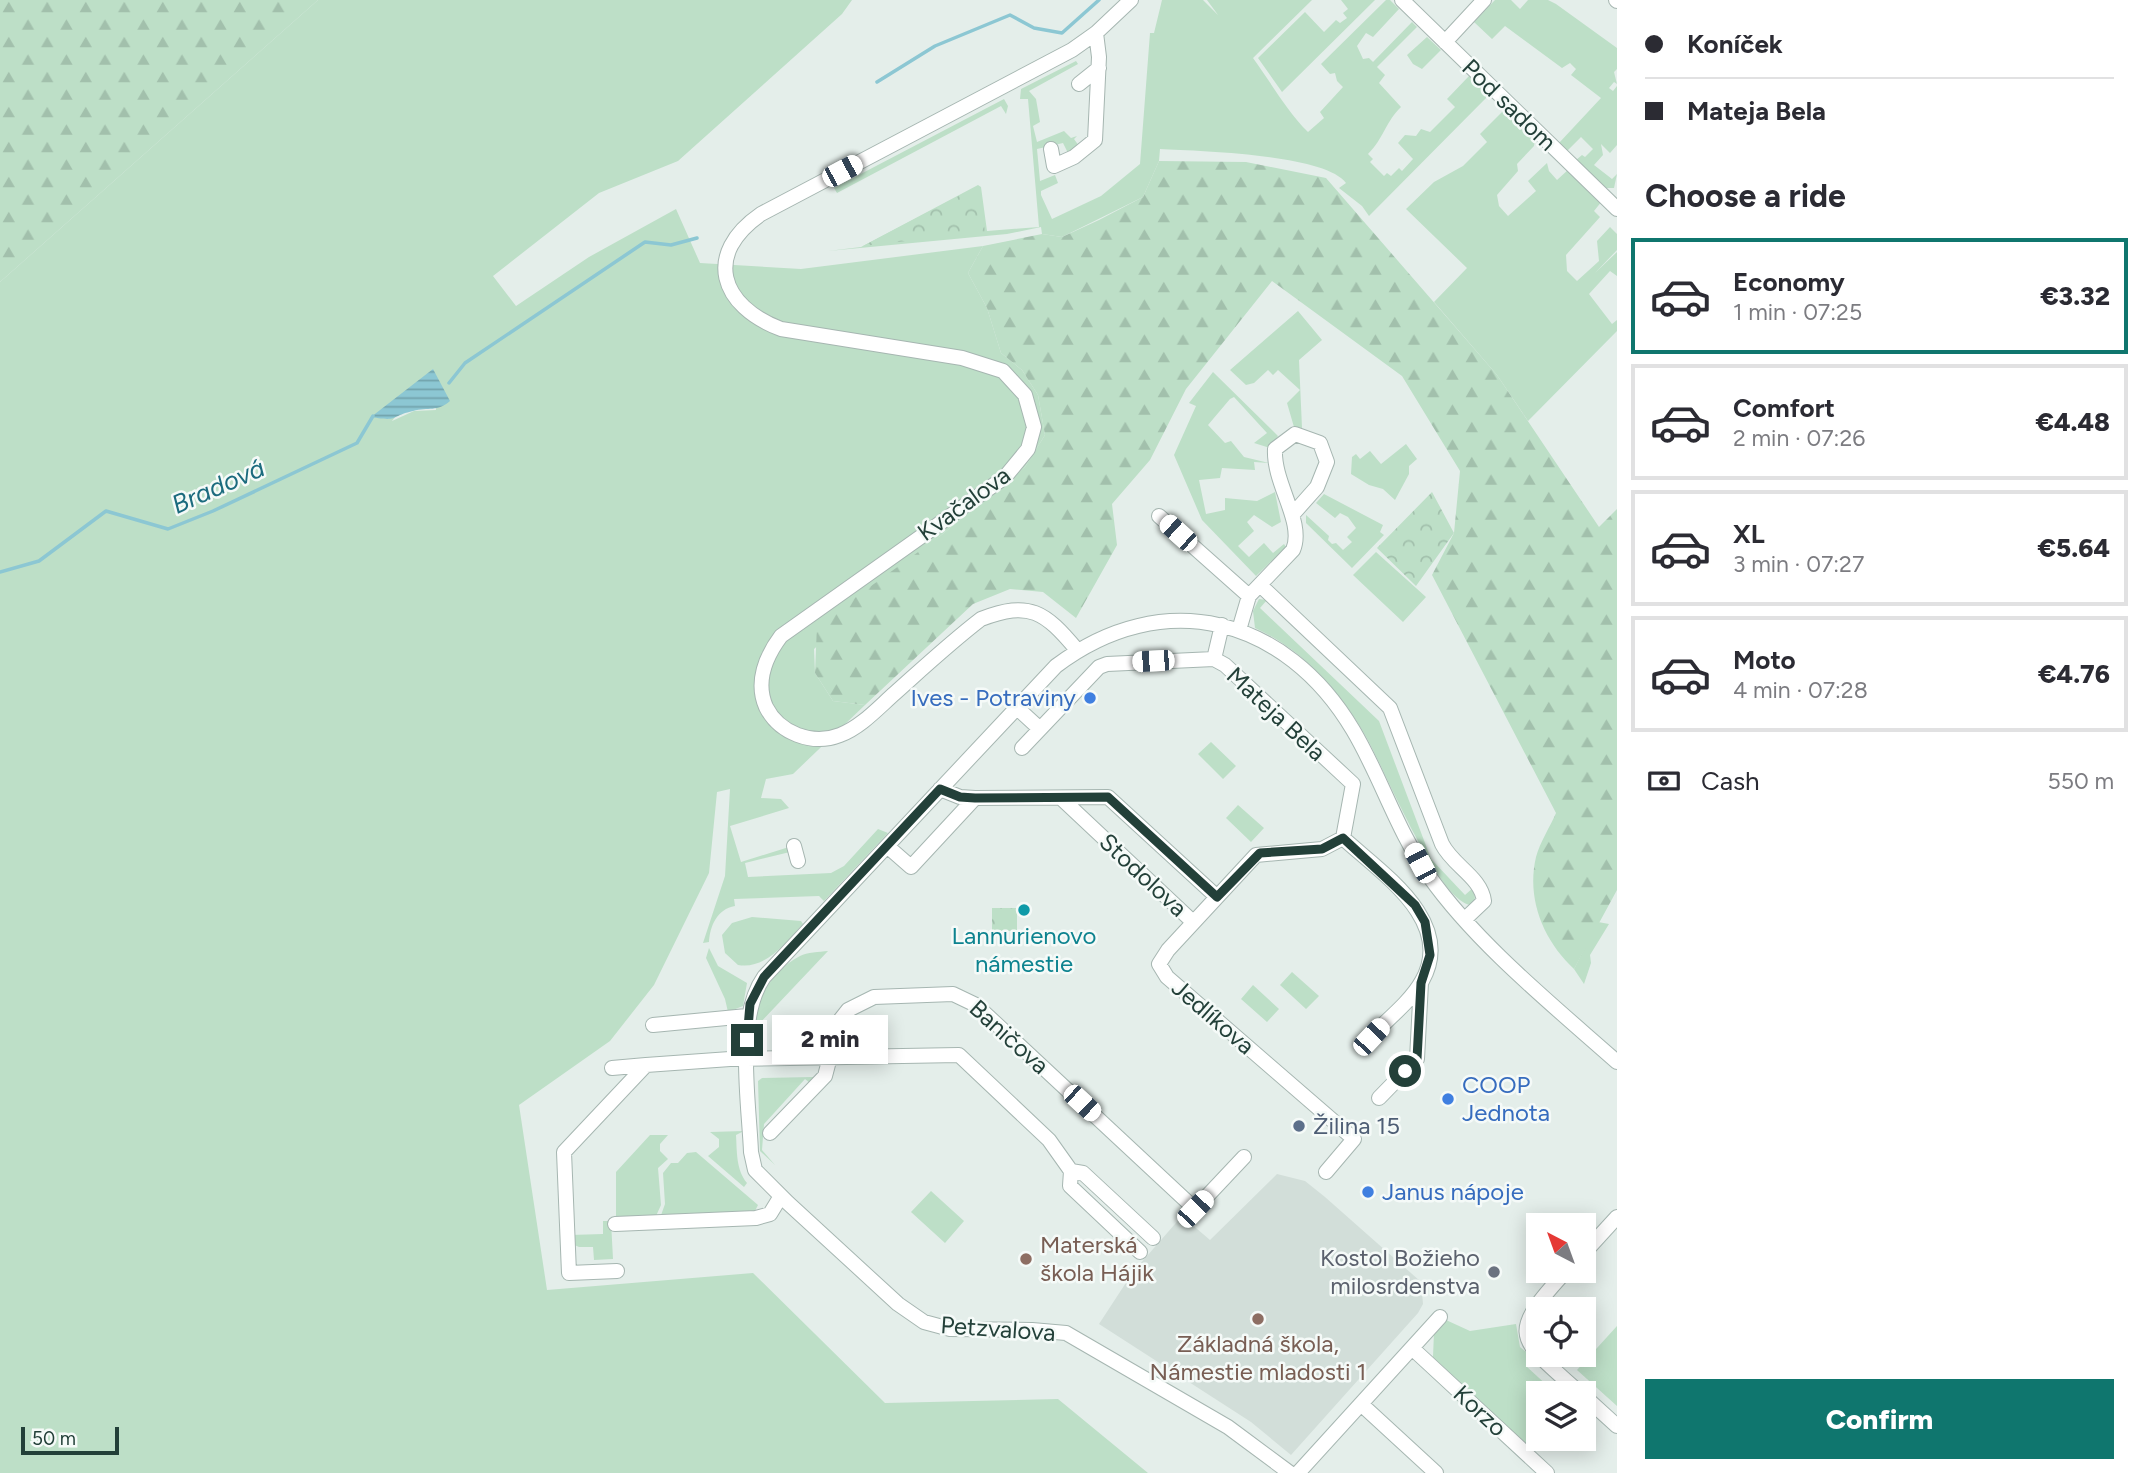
<!DOCTYPE html>
<meta charset="utf-8">
<style>
body{margin:0;font-family:Figtree,sans-serif;background:#f2f2f3;color:#2b2b33;height:100vh;display:flex;flex-direction:column;font-size:26px;white-space:nowrap}
*{box-sizing:border-box;margin:0}
p{font-size:23px;color:#7c7c81}
.icon{flex:none;width:38px;height:38px;fill:none;stroke:currentColor;stroke-width:2;stroke-linecap:round;stroke-linejoin:round}
.map{position:relative;flex:1;overflow:hidden}
.panel{display:flex;flex-direction:column;background:#fff;width:525px}
.panel>*{flex:none}
.hud{display:grid;align-content:center;height:154px;padding:0 28px;background:#fff}
.needle{width:46px;rotate:319deg}
.buttons{position:absolute;left:1526px;top:1213px;display:grid;gap:14px}
.buttons a{display:grid;place-items:center;width:70px;height:70px;border-radius:0px;background:#fff;box-shadow:0 4px 18px #0003;font-size:35px}
.scale{position:absolute;left:21px;bottom:18px;width:98px;box-sizing:border-box;padding-left:7px;border:4px solid #234039;border-top:0;font-size:19px;line-height:24px;white-space:nowrap;color:#234039;-webkit-text-stroke:5px #f5faf8;paint-order:stroke}
.end{position:absolute;width:32px;height:32px;margin:-16px;border:9px solid #234039;background:#fff;box-shadow:0 0 0 4px #fff}
.from{border-radius:50%}
.bubble{position:absolute;height:49px;border-radius:0px;background:#fff;box-shadow:0 4px 18px #0003;font-size:23px;font-weight:800;line-height:49px;text-align:center}
.car{position:absolute;width:21px;height:42px;margin:-21px -10px;border-radius:9px;box-shadow:0 0 5px 2px #0007;background:linear-gradient(#fff 24%,#345 0 40%,#fff 0 76%,#345 0 86%,#fff 0)}
.hud b{display:flex;align-items:center;gap:24px;height:66px;font-size:26px}
.hud b+b{border-top:2px solid #e1e1e2}
.hud i{width:18px;height:18px;background:#2b2b33}
ul{padding:0;list-style:none}
li{display:flex;align-items:center;gap:21px;height:116px;margin:0 14px 10px;padding:0 14px;border:4px solid #e1e1e2;border-radius:0px}
li div{flex:1}
li b{display:block;font-size:26px}
li em{font-style:normal;font-weight:800}
li.active{border-color:#0f766e}
li>.icon{width:63px;height:63px;stroke-width:1.5}
h2{padding:0 28px;font-size:32px;line-height:84px}
.pay{display:flex;align-items:center;gap:18px;height:77px;padding:0 28px;font-size:26px}
.pay p{margin-inline-start:auto}
.cta{display:flex;gap:14px;margin-top:auto;padding:14px 28px}
.cta a{flex:1;height:80px;border-radius:0px;background:#0f766e;color:#fff;font-size:28px;font-weight:800;line-height:80px;text-align:center}
main{display:flex;flex:1;min-height:0}
.map>svg:first-child{display:block}
.built{fill:#d2ded9}
.green{fill:#bddfc7;fill-rule:evenodd}
.forest{fill:url(#forest-firs)}
.park{fill:url(#park-crowns)}
.water{fill:url(#water-rules)}
.lines{fill:none;stroke-linecap:round;stroke-linejoin:round}
.stream{stroke:#8cc7d3;stroke-width:3.5}
.minor-casing{stroke:#a6b6b1;stroke-width:16}
.minor{stroke:#fff;stroke-width:14}
.route{stroke:#234039;stroke-width:9}
.shop-dot{fill:#3f7fe0;stroke:#f5faf8;stroke-width:2.5}
.culture-dot{fill:#0f9aa8;stroke:#f5faf8;stroke-width:2.5}
.service-dot{fill:#5c6f8a;stroke:#f5faf8;stroke-width:2.5}
.education-dot{fill:#8d6e63;stroke:#f5faf8;stroke-width:2.5}
.worship-dot{fill:#6b7280;stroke:#f5faf8;stroke-width:2.5}
.labels{text-anchor:middle;stroke-width:5;stroke-linejoin:round;paint-order:stroke}
.street-label{font-size:24px;fill:#234039;stroke:#f5faf8}
.shop-label{font-size:24px;fill:#366cbe;stroke:#f5faf8;text-anchor:start}
.culture-label{font-size:24px;fill:#0d838f;stroke:#f5faf8}
.service-label{font-size:24px;fill:#4e5e75;stroke:#f5faf8;text-anchor:start}
.education-label{font-size:24px;fill:#785e54;stroke:#f5faf8;text-anchor:start}
.worship-label{font-size:24px;fill:#5b616d;stroke:#f5faf8;text-anchor:end}
.water-label{font-size:26px;font-style:italic;fill:#1b6b7e;stroke:#f5faf8}
</style>
<main>
<div class="map">
<svg width="1617" height="1473" viewBox="0 0 1617 1473">
<defs>
<pattern id="forest-firs" width="22" height="20" patternUnits="userSpaceOnUse" patternTransform="scale(1.75)"><rect width="22" height="20" fill="#bddfc7"/><path d="M5 1l3.5 6h-7zM16 11l3.5 6h-7z" fill="#a2c0ac"/></pattern>
<pattern id="park-crowns" width="20" height="18" patternUnits="userSpaceOnUse" patternTransform="scale(1.75)"><rect width="20" height="18" fill="#bddfc7"/><path d="M2 6a3 3 0 1 1 6 0M12 15a3 3 0 1 1 6 0" fill="none" stroke="#a2c0ac"/></pattern>
<pattern id="water-rules" width="6" height="5" patternUnits="userSpaceOnUse" patternTransform="scale(1.75)"><rect width="6" height="5" fill="#8cc7d3"/><path d="M0 2.5h6" fill="none" stroke="#72a3ac"/></pattern>
</defs>
<rect width="100%" height="100%" fill="#e4eeea"/>
<!-- built -->
<path class="built" d="M 1277,1174 L 1305,1181 L 1325,1197 L 1420,1281 L 1422,1293 L 1423,1304 L 1418,1313 L 1291,1455 L 1251,1422 L 1099,1324 L 1133,1272 L 1182,1216 L 1210,1240 Z"/>
<!-- green -->
<path class="green" d="M 318,0 L 852,0 L 842,14 L 678,161 L 599,193 L 493,276 L 516,306 L 589,257 L 676,209 L 700,263 L 801,269 L 983,246 L 968,273 L 987,308 L 1001,353 L 1022,370 L 1038,395 L 1045,435 L 1025,467 L 939,537 L 814,649 L 815,673 L 833,701 L 865,705 L 793,774 L 766,779 L 761,798 L 781,799 L 789,808 L 730,826 L 741,862 L 789,847 L 790,852 L 745,863 L 748,877 L 831,873 L 844,866 L 878,829 L 888,833 L 824,901 L 819,896 L 734,899 L 735,906 C 717,909 710,926 709,942 L 703,943 L 725,876 L 730,789 L 717,792 L 709,873 L 654,985 L 610,1041 L 519,1105 L 547,1290 L 753,1273 L 885,1403 L 1058,1399 L 1148,1473 L 0,1473 L 0,282 ZM 433,369 L 436,410 L 414,411 L 392,421 Z
M 1162,0 L 1203,0 L 1218,15 L 1207,0 L 1312,0 L 1253,58 C 1272,84 1286,110 1308,132 L 1324,118 L 1320,112 L 1343,87 L 1337,81 L 1335,73 L 1330,74 L 1321,64 L 1386,0 L 1390,0 L 1399,9 L 1373,37 L 1366,33 L 1357,46 L 1363,59 L 1369,58 L 1373,62 L 1412,22 L 1417,27 L 1377,67 L 1385,75 L 1379,83 L 1401,107 C 1386,121 1384,138 1368,154 L 1373,159 L 1370,162 L 1384,176 L 1387,173 L 1391,176 L 1399,168 L 1402,171 L 1413,159 L 1398,143 L 1405,135 L 1416,136 L 1421,129 L 1430,132 L 1455,107 L 1447,99 L 1469,76 L 1489,95 L 1369,216 L 1362,206 L 1339,188 L 1346,183 C 1325,154 1198,151 1160,149 L 1159,161 L 1143,197 L 1062,237 L 1042,234 L 1041,227 L 1007,234 L 828,251 L 861,247 L 978,185 L 981,187 L 987,231 L 1039,227 L 1028,99 L 1020,99 L 1021,89 L 1076,61 L 1078,64 L 1029,91 L 1036,99 L 1040,122 L 1033,126 L 1037,142 L 1064,131 L 1071,138 L 1077,136 L 1074,139 L 1079,146 L 1068,153 L 1063,143 L 1037,149 L 1040,181 L 1055,175 L 1058,183 L 1041,191 L 1041,195 L 1052,219 L 1101,196 L 1140,164 L 1150,33 L 1154,33 Z
M 1341,0 L 1375,0 L 1282,92 L 1258,58 L 1305,12 L 1324,32 L 1336,20 L 1340,23 L 1347,18 L 1343,13 L 1348,9 Z
M 1495,0 L 1511,0 L 1520,9 L 1528,0 L 1548,0 L 1556,4 L 1617,48 L 1617,69 L 1614,72 L 1617,84 L 1614,82 L 1609,88 L 1613,91 L 1617,86 L 1617,145 L 1610,153 L 1601,144 L 1603,155 L 1594,165 L 1612,179 L 1617,174 L 1614,188 L 1605,188 L 1576,160 L 1582,155 L 1585,157 L 1593,149 L 1581,137 L 1567,151 L 1559,143 L 1601,98 L 1571,75 L 1576,69 L 1570,63 L 1562,68 L 1505,26 L 1492,39 L 1474,22 Z
M 1427,37 L 1441,50 L 1422,69 L 1413,64 L 1407,55 Z
M 1004,99 L 1008,106 L 1006,114 L 1001,106 L 837,193 L 834,188 Z
M 1504,110 L 1535,140 L 1534,146 L 1517,164 L 1518,171 L 1497,195 L 1499,206 L 1508,216 L 1536,191 L 1528,181 L 1547,163 L 1549,171 L 1557,180 L 1569,169 L 1602,201 L 1594,211 L 1600,217 L 1566,255 L 1567,271 L 1577,281 L 1599,261 L 1597,241 L 1610,227 L 1617,234 L 1617,250 L 1595,273 L 1617,252 L 1617,276 L 1610,271 L 1589,294 L 1612,324 L 1617,320 L 1617,331 L 1528,421 L 1497,375 L 1434,302 L 1467,268 L 1406,209 L 1434,182 L 1463,166 L 1487,142 L 1480,134 Z
M 1298,311 L 1322,340 L 1299,360 L 1302,428 L 1294,427 L 1287,403 L 1300,390 L 1278,370 L 1273,375 L 1268,370 L 1254,383 L 1246,385 L 1230,370 Z
M 1213,372 L 1278,436 L 1270,448 L 1254,443 L 1267,433 L 1234,397 L 1230,399 L 1208,425 L 1225,443 L 1231,441 L 1244,457 L 1269,463 L 1254,462 L 1255,470 L 1222,468 L 1220,478 L 1199,480 L 1206,514 L 1225,510 L 1225,498 L 1257,501 L 1275,492 L 1281,522 L 1272,527 L 1254,515 L 1247,522 L 1254,531 L 1238,546 L 1249,557 L 1264,543 L 1273,553 L 1284,544 L 1286,547 L 1256,576 L 1202,520 L 1174,455 L 1196,406 L 1189,403 Z
M 1406,444 L 1417,459 L 1409,466 L 1409,474 L 1395,500 L 1383,489 L 1369,485 L 1351,474 L 1352,457 L 1356,454 L 1360,459 L 1370,451 L 1381,464 Z
M 1324,494 L 1383,525 L 1380,532 L 1384,535 L 1352,568 L 1306,523 L 1306,515 L 1329,536 L 1328,540 L 1332,544 L 1336,543 L 1343,550 L 1352,542 L 1347,537 L 1356,528 L 1348,517 L 1340,513 L 1335,518 L 1316,503 Z
M 1376,552 L 1426,597 L 1403,622 L 1353,575 Z
M 1259,599 L 1267,600 L 1260,608 L 1379,721 L 1431,859 L 1465,895 L 1474,887 L 1475,901 L 1470,905 C 1436,898 1384,767 1365,735 C 1340,691 1302,649 1255,628 L 1253,611 Z
M 1211,742 L 1236,766 L 1223,779 L 1198,754 Z
M 1238,805 L 1264,828 L 1251,842 L 1226,818 Z
M 752,917 L 801,921 L 803,924 C 786,942 766,970 738,965 L 725,953 L 722,935 L 732,923 Z
M 1598,922 L 1609,924 L 1590,955 L 1591,963 L 1584,984 L 1574,969 Z
M 709,948 L 718,966 L 747,983 L 743,1006 L 728,1012 L 725,999 L 706,958 Z
M 828,951 L 758,1025 L 753,1025 C 757,997 774,969 800,956 C 807,952 819,952 828,951 Z
M 1292,972 L 1319,996 L 1306,1009 L 1280,985 Z
M 1253,985 L 1279,1009 L 1267,1022 L 1241,999 Z
M 814,1077 L 810,1083 L 805,1079 L 764,1124 L 762,1150 L 775,1165 L 760,1151 L 758,1081 L 762,1078 Z
M 744,1131 L 736,1135 C 737,1151 736,1170 747,1183 L 744,1187 L 708,1156 L 719,1147 L 719,1139 L 710,1132 Z
M 650,1135 L 668,1135 L 660,1144 L 660,1151 L 668,1159 L 658,1168 L 661,1205 L 656,1216 L 616,1218 L 616,1172 Z
M 696,1152 L 758,1205 L 754,1213 L 660,1218 L 665,1204 L 663,1173 L 671,1163 L 678,1163 L 687,1153 Z
M 931,1191 L 964,1221 L 945,1243 L 911,1212 Z
M 603,1221 L 611,1221 L 613,1259 L 594,1260 L 593,1247 L 579,1247 L 570,1243 L 570,1235 L 603,1234 Z
M 1446,1320 L 1470,1331 L 1516,1324 L 1520,1347 L 1532,1357 L 1526,1366 L 1550,1388 L 1546,1393 L 1538,1393 L 1538,1430 L 1526,1444 L 1433,1357 L 1434,1332 Z
M 1617,1326 L 1617,1406 L 1577,1370 Z"/>
<!-- forest -->
<path class="forest" d="M 0,0 L 318,0 L 0,282 Z
M 1159,161 L 1246,162 L 1326,178 L 1497,375 L 1599,527 L 1617,509 L 1617,890 L 1574,969 C 1544,941 1526,900 1536,857 C 1540,842 1550,827 1556,813 L 1432,575 L 1454,533 L 1460,471 L 1402,376 L 1272,281 L 1186,389 L 1150,460 L 1112,504 L 1117,545 L 1076,618 L 1043,592 L 1010,589 L 973,604 L 865,705 L 833,701 L 815,673 L 817,625 L 939,537 L 1025,467 L 1045,435 L 1038,395 L 1022,370 L 1001,353 L 987,308 L 968,273 L 983,246 L 1042,234 L 1062,237 L 1099,220 L 1143,197 Z"/>
<!-- park -->
<path class="park" d="M 978,186 L 985,232 L 863,246 Z
M 1432,492 L 1454,533 L 1416,586 L 1377,548 Z
M 992,908 L 1017,908 L 1017,931 L 992,931 Z"/>
<!-- water -->
<path class="water" d="M 433,369 L 450,401 C 437,412 429,407 413,411 C 390,416 400,422 371,417 Z"/>
<g class="lines">
<!-- stream -->
<path class="stream" d="M 877,82 L 935,46 L 1010,15 L 1034,28 L 1062,33 L 1099,0
M 449,383 L 465,363 L 645,242 L 671,245 L 697,238
M 0,572 L 39,561 L 106,511 L 168,529 L 213,511 L 357,443 L 373,416"/>
<!-- minor casing -->
<g class="minor-casing">
<path id="minor" d="M 1402,0 L 1617,209
M 1616,0 L 1617,1
M 1445,42 L 1484,0
M 1079,84 L 1099,68
M 1051,149 L 1054,166 L 1074,157 L 1095,140 L 1099,57 L 1096,33
M 1159,516 L 1249,596
M 1260,585 L 1390,708 L 1442,844 C 1453,866 1481,877 1484,901 L 1465,919
M 1239,630 L 1249,596 L 1293,550 C 1305,522 1273,484 1275,449 L 1295,434 L 1320,443 L 1327,462 L 1317,487 L 1293,514
M 1077,650 C 1045,612 1030,600 981,619 C 951,642 923,668 895,693 C 878,708 861,727 840,735 C 812,746 779,733 766,707 C 755,682 766,656 781,636 L 1005,477 L 1028,449 L 1034,427 L 1025,395 L 1003,371 L 962,358 L 781,329 C 720,306 703,254 761,214 L 1072,50 L 1096,33 L 1131,0
M 1214,659 L 1222,625
M 1016,707 L 1040,729
M 1022,748 L 1099,667 L 1107,664 L 1214,659 L 1225,665 L 1353,784
M 940,789 L 960,797 L 975,798 L 1108,797 L 1217,897
M 1062,799 L 1193,922
M 1343,838 L 1353,784
M 794,846 L 798,861
M 887,846 L 911,867 L 975,798
M 653,1025 L 747,1016
M 811,1057 L 848,1010 L 874,997 L 953,994 L 976,1005 L 1195,1209 L 1244,1157
M 612,1068 L 646,1065
M 1379,1098 L 1417,1059 L 1421,983
M 770,1133 L 825,1076 L 830,1057
M 1071,1171 L 1070,1186 L 1140,1252
M 1326,1172 L 1354,1139 L 1167,977 L 1159,964 L 1168,950 L 1256,855 L 1322,849 L 1343,838 C 1381,873 1456,921 1422,981 C 1411,1001 1387,1020 1371,1036
M 615,1224 L 756,1218 L 770,1214 L 781,1196
M 1584,1253 L 1617,1217
M 1567,1270 C 1505,1337 1518,1337 1580,1393
M 617,1271 L 569,1273 L 564,1152 L 646,1065 L 730,1059 L 959,1055 L 1049,1140 L 1071,1171 L 1083,1173 L 1153,1238
M 1413,1349 L 1547,1473
M 1584,1396 L 1617,1426
M 1361,1404 L 1436,1473
M 1290,1473 L 1228,1427 L 1066,1333 L 1032,1330 L 950,1329 L 924,1322 L 898,1304 L 788,1203 L 755,1170 L 751,1152 C 749,1102 735,1018 764,977 L 1056,666 C 1163,585 1286,617 1353,730 C 1381,777 1397,831 1429,876 C 1476,943 1555,1007 1617,1062
M 1298,1473 L 1440,1317"/>
</g>
<!-- minor -->
<use href="#minor" class="minor"/>
</g>
<g class="lines">
<!-- route -->
<path class="route" d="M 747,1040 L 750,1004 L 764,977 L 940,789 L 960,797 L 975,798 L 1108,797 L 1217,897 L 1260,853 L 1322,849 L 1343,838 L 1415,905 L 1425,922 L 1430,955 L 1421,983 L 1417,1059 L 1405,1071"/>
</g>
<!-- markers -->
<g class="shop-dot">
<circle cx="1090" cy="698" r="7"/>
<circle cx="1448" cy="1099" r="7"/>
<circle cx="1368" cy="1192" r="7"/>
</g>
<circle class="culture-dot" cx="1024" cy="910" r="7"/>
<circle class="service-dot" cx="1299" cy="1126" r="7"/>
<g class="education-dot">
<circle cx="1026" cy="1259" r="7"/>
<circle cx="1258" cy="1319" r="7"/>
</g>
<circle class="worship-dot" cx="1494" cy="1272" r="7"/>
<g class="labels">
<!-- street labels -->
<g class="street-label">
<text transform="translate(1509 105) rotate(44)" y="8">Pod sadom</text>
<text transform="translate(964 504) rotate(-36)" y="8">Kvačalova</text>
<text transform="translate(1276 714) rotate(43)" y="8">Mateja Bela</text>
<text transform="translate(1143 875) rotate(43)" y="8">Stodolova</text>
<text transform="translate(1213 1017) rotate(41)" y="8">Jedlíkova</text>
<text transform="translate(1009 1037) rotate(42)" y="8">Baničova</text>
<text transform="translate(998 1329) rotate(4)" y="8">Petzvalova</text>
<text transform="translate(1480 1411) rotate(43)" y="8">Korzo</text>
</g>
<!-- shop labels -->
<g class="shop-label">
<text x="1076" y="706" text-anchor="end">Ives - Potraviny</text>
<text x="1462" y="1093">COOP<tspan x="1462" dy="28">Jednota</tspan></text>
<text x="1382" y="1200">Janus nápoje</text>
</g>
<!-- culture labels -->
<g class="culture-label">
<text x="1024" y="944">Lannurienovo<tspan x="1024" dy="28">námestie</tspan></text>
</g>
<!-- service labels -->
<g class="service-label">
<text x="1313" y="1134">Žilina 15</text>
</g>
<!-- education labels -->
<g class="education-label">
<text x="1040" y="1253">Materská<tspan x="1040" dy="28">škola Hájik</tspan></text>
<text x="1258" y="1352" text-anchor="middle">Základná škola,<tspan x="1258" dy="28">Námestie mladosti 1</tspan></text>
</g>
<!-- worship labels -->
<g class="worship-label">
<text x="1480" y="1266">Kostol Božieho<tspan x="1480" dy="28">milosrdenstva</tspan></text>
</g>
<!-- water labels -->
<g class="water-label">
<text transform="translate(218 486) rotate(-24)" y="9">Bradová</text>
</g>
</g>
</svg>
<div class="buttons">
<a><svg class="needle" viewBox="-14 -14 28 28"><path d="M0-13l5 13h-10z" fill="#e53935"/><path d="M0 13l5-13h-10z" fill="#7c7c81"/></svg></a>
<a><svg class="icon" aria-label="locate" viewBox="0 0 24 24"><circle cx="12" cy="12" r="6"/><path d="M12 2v4M12 18v4M2 12h4M18 12h4"/></svg></a>
<a><svg class="icon" aria-label="layers" viewBox="0 0 24 24"><path d="M12 4l9 5-9 5-9-5zM3 14l9 5 9-5"/></svg></a>
</div>
<div class="scale">50 m</div>
<i class="end from" style="left:1405px;top:1071px"></i>
<i class="end" style="left:747px;top:1040px"></i>
<div class="bubble" style="left:772px;top:1015px;width:116px">2 min</div>
<i class="car" style="left:842px;top:171px;rotate:62deg"></i>
<i class="car" style="left:1178px;top:533px;rotate:312deg"></i>
<i class="car" style="left:1153px;top:661px;rotate:267deg"></i>
<i class="car" style="left:1420px;top:863px;rotate:332deg"></i>
<i class="car" style="left:1371px;top:1037px;rotate:43deg"></i>
<i class="car" style="left:1082px;top:1103px;rotate:133deg"></i>
<i class="car" style="left:1195px;top:1209px;rotate:44deg"></i>
</div>
<section class="panel">
<div class="hud">
<b><i class="from"></i>Koníček</b>
<b><i></i>Mateja Bela</b>
</div>
<h2>Choose a ride</h2>
<ul>
<li class="active"><svg class="icon" aria-label="car" viewBox="0 0 24 24"><path d="M5 17H2v-5l4-1 3-4h7l3 4 3 1v5h-3M9 17h6M6 11h13"/><circle cx="7" cy="17" r="2"/><circle cx="17" cy="17" r="2"/></svg><div><b>Economy</b><p>1 min · 07:25</p></div><em>€3.32</em></li>
<li><svg class="icon" aria-label="car" viewBox="0 0 24 24"><path d="M5 17H2v-5l4-1 3-4h7l3 4 3 1v5h-3M9 17h6M6 11h13"/><circle cx="7" cy="17" r="2"/><circle cx="17" cy="17" r="2"/></svg><div><b>Comfort</b><p>2 min · 07:26</p></div><em>€4.48</em></li>
<li><svg class="icon" aria-label="car" viewBox="0 0 24 24"><path d="M5 17H2v-5l4-1 3-4h7l3 4 3 1v5h-3M9 17h6M6 11h13"/><circle cx="7" cy="17" r="2"/><circle cx="17" cy="17" r="2"/></svg><div><b>XL</b><p>3 min · 07:27</p></div><em>€5.64</em></li>
<li><svg class="icon" aria-label="car" viewBox="0 0 24 24"><path d="M5 17H2v-5l4-1 3-4h7l3 4 3 1v5h-3M9 17h6M6 11h13"/><circle cx="7" cy="17" r="2"/><circle cx="17" cy="17" r="2"/></svg><div><b>Moto</b><p>4 min · 07:28</p></div><em>€4.76</em></li>
</ul>
<div class="pay"><svg class="icon" aria-label="cash" viewBox="0 0 24 24"><path d="M3 7h18v10H3z"/><circle cx="12" cy="12" r="2"/></svg>Cash<p>550 m</p></div>
<div class="cta"><a>Confirm</a></div>
</section>
</main>
